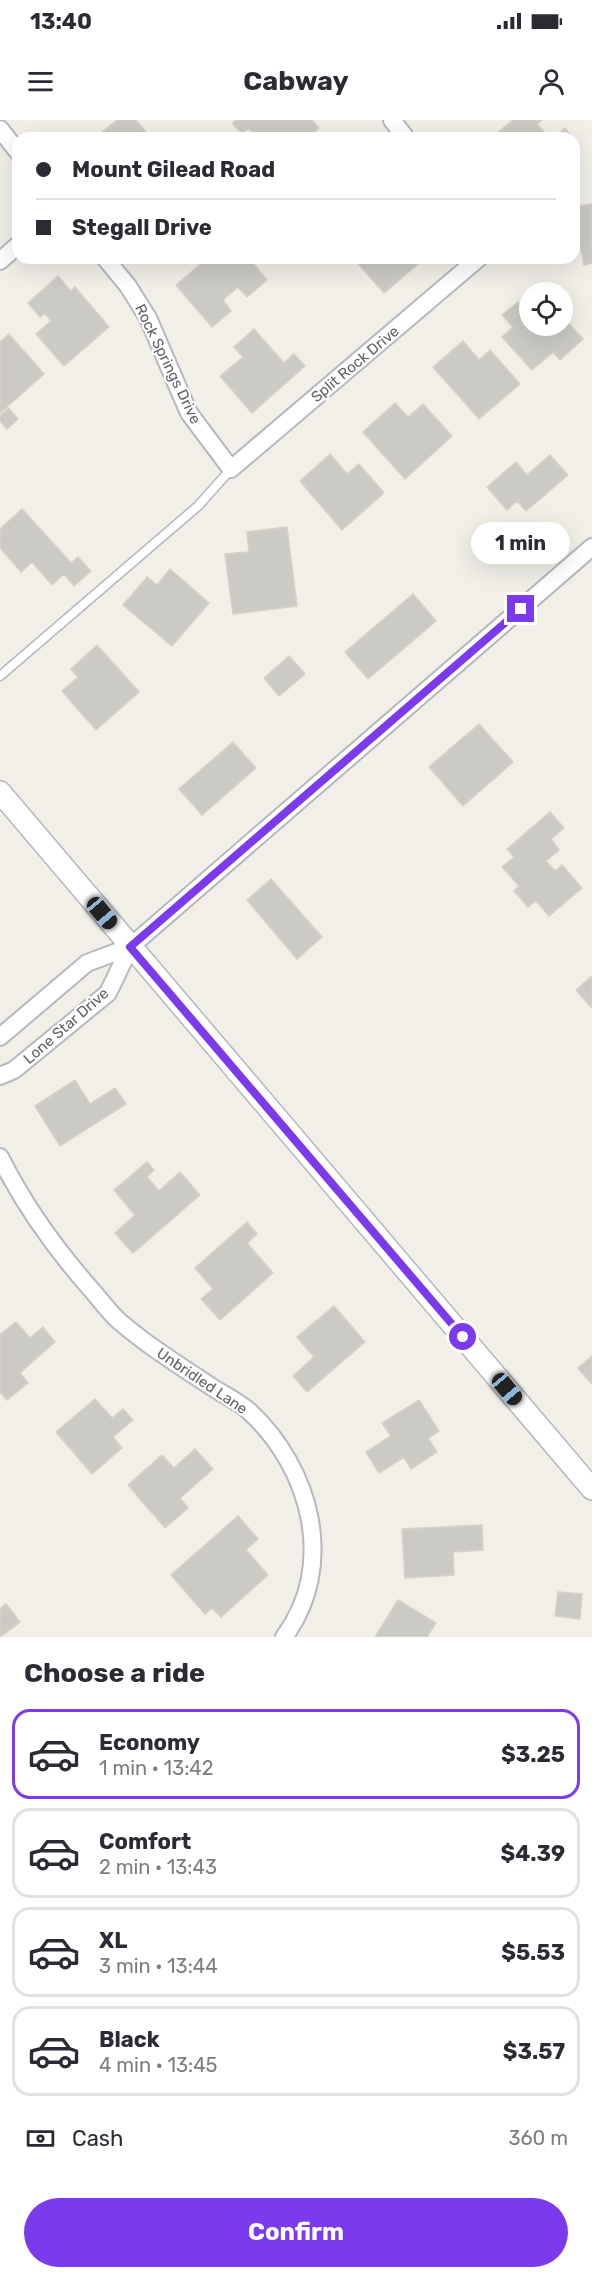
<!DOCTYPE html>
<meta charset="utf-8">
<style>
body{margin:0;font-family:Rubik,sans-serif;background:#f7f7f7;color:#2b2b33;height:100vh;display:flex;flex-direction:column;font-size:22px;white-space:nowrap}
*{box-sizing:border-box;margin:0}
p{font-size:20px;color:#7c7c81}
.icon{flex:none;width:33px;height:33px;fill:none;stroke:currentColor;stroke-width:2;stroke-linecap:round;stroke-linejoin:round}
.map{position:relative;height:1517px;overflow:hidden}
.details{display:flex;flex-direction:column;background:#fff;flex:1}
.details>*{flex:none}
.banner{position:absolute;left:12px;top:12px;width:568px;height:132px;border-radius:18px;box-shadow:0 6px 24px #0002;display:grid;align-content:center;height:132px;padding:0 24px;background:#fff}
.controls{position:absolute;left:519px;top:162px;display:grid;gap:12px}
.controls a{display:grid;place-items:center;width:54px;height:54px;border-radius:50%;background:#fff;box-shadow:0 6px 24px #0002;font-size:30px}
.end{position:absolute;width:27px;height:27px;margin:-14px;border:8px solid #7c3aed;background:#fff;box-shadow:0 0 0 3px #fff}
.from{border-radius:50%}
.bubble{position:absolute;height:42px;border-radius:21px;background:#fff;box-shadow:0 6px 24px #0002;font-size:20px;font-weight:700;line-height:42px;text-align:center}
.car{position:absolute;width:18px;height:36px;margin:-18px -9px;border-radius:8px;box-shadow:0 0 4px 2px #0007;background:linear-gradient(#222 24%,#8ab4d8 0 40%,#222 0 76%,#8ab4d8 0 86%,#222 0)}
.banner b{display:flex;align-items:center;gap:21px;height:57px;font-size:22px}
.banner b+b{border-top:2px solid #e1e1e2}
.banner i{width:15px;height:15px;background:#2b2b33}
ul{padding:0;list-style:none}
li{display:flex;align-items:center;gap:18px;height:90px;margin:0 12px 9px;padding:0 12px;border:3px solid #e1e1e2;border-radius:18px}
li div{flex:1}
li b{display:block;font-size:22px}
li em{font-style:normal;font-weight:700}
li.selected{border-color:#7c3aed}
li>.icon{width:54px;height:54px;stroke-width:1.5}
h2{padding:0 24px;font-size:27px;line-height:72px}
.pay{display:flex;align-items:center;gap:15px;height:66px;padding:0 24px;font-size:22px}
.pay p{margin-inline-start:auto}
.cta{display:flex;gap:12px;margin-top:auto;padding:12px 24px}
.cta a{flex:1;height:69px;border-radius:36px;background:#7c3aed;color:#fff;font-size:24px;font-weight:700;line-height:69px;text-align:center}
.status{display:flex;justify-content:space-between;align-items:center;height:42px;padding:0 30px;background:#fff;direction:ltr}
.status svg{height:16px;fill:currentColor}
header{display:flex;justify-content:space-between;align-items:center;height:78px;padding:0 24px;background:#fff;font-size:27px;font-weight:700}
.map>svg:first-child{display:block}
.building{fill:#cccac5;stroke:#d6d1c6;stroke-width:1.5}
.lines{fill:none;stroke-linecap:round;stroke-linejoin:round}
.service-casing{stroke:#b5b8bc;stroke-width:11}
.minor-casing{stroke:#b5b8bc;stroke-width:20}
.tertiary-casing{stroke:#b5b8bc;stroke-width:24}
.service{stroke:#fff;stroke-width:8}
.minor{stroke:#fff;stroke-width:16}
.tertiary{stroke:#fff;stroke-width:21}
.route{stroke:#7c3aed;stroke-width:8}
.labels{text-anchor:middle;stroke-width:4.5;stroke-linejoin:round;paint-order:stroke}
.street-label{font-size:15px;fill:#5f6368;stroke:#fff}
</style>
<div class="status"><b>13:40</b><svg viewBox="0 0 49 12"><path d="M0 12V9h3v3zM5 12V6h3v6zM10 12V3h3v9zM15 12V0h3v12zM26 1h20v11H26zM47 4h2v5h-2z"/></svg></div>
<header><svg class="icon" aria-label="menu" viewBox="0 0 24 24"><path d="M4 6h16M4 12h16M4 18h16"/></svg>Cabway<svg class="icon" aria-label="person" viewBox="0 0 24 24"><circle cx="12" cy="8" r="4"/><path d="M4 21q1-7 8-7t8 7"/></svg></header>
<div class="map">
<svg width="592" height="1517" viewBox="0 0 592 1517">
<rect width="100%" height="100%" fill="#f1efe8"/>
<!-- building -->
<path class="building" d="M 117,0 L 136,0 L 151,18 L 95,18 Z
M 236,0 L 312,0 L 319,8 L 308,18 L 257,18 L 249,8 L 242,14 L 232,3 Z
M 513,0 L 542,0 L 537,4 L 549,18 L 491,18 Z
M 565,8 L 573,18 L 554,18 Z
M 592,84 L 592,143 L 584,145 L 581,128 L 574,129 L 574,87 Z
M 208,138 L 249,138 L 267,160 L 247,177 L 238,167 L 223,180 L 231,191 L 212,207 L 176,165 Z
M 353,138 L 425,138 L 384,173 Z
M 58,156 L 71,171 L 75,167 L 109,207 L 64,246 L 36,214 L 51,201 L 45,193 L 40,197 L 28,183 Z
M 536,166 L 542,172 L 530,172 L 530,183 L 524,177 Z
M 518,182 L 526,191 L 530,188 L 530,206 L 562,206 L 562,196 L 583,219 L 560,240 L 553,232 L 532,250 L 502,217 L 513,207 L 502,195 Z
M 254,209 L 284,243 L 294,234 L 305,246 L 252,293 L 220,256 L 243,237 L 234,227 Z
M 9,214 L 44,254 L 0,293 L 0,222 Z
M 463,221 L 479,240 L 490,230 L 520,264 L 479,299 L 433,247 Z
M 395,283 L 408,297 L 423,284 L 452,316 L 405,359 L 363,312 Z
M 8,288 L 18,299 L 7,309 L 0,301 L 0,296 Z
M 330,334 L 347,354 L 359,344 L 384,373 L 342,410 L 300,361 Z
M 550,335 L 568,355 L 526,391 L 517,381 L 507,390 L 487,367 L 516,342 L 527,355 Z
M 22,389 L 71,443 L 78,437 L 91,451 L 74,466 L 64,454 L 52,465 L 32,442 L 21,452 L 0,428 L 0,409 Z
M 287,407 L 297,486 L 233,494 L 225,434 L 249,432 L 247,412 Z
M 170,449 L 209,483 L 172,526 L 123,485 L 147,457 L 157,465 Z
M 413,474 L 436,501 L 368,559 L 345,532 Z
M 97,525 L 139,572 L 96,610 L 62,571 L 78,557 L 71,549 Z
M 289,536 L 305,554 L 279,576 L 264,558 Z
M 479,604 L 513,642 L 463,686 L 429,647 Z
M 233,622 L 256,648 L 202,695 L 179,669 Z
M 550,692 L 564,708 L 551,719 L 559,730 L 546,741 L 555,751 L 562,745 L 582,768 L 549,796 L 536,781 L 528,787 L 514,771 L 519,766 L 502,747 L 514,737 L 507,729 Z
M 271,759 L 322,817 L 297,839 L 247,780 Z
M 592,856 L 592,888 L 576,870 Z
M 75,960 L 90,984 L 115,968 L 126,984 L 60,1026 L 35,986 Z
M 147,1042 L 154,1050 L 147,1057 L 159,1071 L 180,1052 L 200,1075 L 133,1133 L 115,1113 L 135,1095 L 114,1070 Z
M 247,1102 L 257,1114 L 247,1123 L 273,1153 L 220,1200 L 201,1179 L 213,1169 L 195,1148 Z
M 334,1186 L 365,1222 L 307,1272 L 293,1256 L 314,1237 L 297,1217 Z
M 16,1202 L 30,1218 L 43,1207 L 55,1222 L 20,1253 L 28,1263 L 7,1280 L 0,1272 L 0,1215 Z
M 592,1236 L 592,1264 L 578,1248 Z
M 95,1279 L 112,1298 L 123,1289 L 133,1300 L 113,1317 L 122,1328 L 92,1354 L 56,1312 Z
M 419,1280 L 439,1311 L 428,1318 L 437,1332 L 411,1349 L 404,1337 L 379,1353 L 366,1332 L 391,1316 L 382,1303 Z
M 195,1329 L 213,1349 L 180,1378 L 188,1388 L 165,1408 L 128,1365 L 162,1335 L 174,1348 Z
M 238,1396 L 258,1419 L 246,1430 L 268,1455 L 221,1497 L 212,1488 L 205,1494 L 171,1455 Z
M 482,1405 L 483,1430 L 453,1432 L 454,1455 L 405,1458 L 402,1409 Z
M 558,1472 L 582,1474 L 580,1499 L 555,1496 Z
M 398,1480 L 436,1503 L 427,1517 L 375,1517 Z
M 6,1484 L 20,1502 L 0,1517 L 0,1489 Z"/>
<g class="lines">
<!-- service casing -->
<g class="service-casing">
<path id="service" d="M 0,556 L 198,386 L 231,349"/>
</g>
<!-- minor casing -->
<g class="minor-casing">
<path id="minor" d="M 392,0 L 406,18
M 0,9 L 18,32
M 105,138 L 128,166 L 148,198 L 189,293 L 231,349 L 479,138
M 0,141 L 18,125
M 0,917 L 87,843 L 130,827 L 592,427
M 0,956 L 14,950 L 108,873 L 130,827
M 0,1037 C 24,1085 54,1127 89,1167 C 99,1178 108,1191 119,1201 C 148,1226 180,1246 212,1267 C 224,1275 239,1282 250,1292 C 311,1349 337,1446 284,1517"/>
</g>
<!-- tertiary casing -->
<g class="tertiary-casing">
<path id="tertiary" d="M 0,672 L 592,1369"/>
</g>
<!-- service -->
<use href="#service" class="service"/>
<!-- minor -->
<use href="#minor" class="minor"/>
<!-- tertiary -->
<use href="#tertiary" class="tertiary"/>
</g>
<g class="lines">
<!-- route -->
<path class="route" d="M 463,1217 L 130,827 L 521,489"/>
</g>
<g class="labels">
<!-- street labels -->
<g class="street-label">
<text transform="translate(168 244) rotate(64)" y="5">Rock Springs Drive</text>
<text transform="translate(355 244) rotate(-40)" y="5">Split Rock Drive</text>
<text transform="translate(66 906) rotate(-41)" y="5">Lone Star Drive</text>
<text transform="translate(202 1261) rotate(34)" y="5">Unbridled Lane</text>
</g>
</g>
</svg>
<div class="controls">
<a><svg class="icon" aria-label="locate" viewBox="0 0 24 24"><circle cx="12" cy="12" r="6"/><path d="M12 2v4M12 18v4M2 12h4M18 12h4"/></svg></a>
</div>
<i class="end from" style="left:463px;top:1217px"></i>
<i class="end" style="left:521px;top:489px"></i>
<div class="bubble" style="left:471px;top:402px;width:99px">1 min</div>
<i class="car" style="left:102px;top:793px;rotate:140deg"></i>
<i class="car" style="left:507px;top:1269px;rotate:140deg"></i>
<div class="banner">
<b><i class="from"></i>Mount Gilead Road</b>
<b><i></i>Stegall Drive</b>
</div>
</div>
<section class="details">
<h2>Choose a ride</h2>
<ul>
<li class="selected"><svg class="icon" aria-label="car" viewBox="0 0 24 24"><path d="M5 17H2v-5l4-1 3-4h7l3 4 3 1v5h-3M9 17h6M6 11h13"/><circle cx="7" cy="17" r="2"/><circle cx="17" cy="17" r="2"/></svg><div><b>Economy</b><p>1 min · 13:42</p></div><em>$3.25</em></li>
<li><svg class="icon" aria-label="car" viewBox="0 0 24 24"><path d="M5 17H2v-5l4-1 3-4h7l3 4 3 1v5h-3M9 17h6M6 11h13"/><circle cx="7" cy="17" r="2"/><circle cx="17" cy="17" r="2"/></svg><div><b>Comfort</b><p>2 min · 13:43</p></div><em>$4.39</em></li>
<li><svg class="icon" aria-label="car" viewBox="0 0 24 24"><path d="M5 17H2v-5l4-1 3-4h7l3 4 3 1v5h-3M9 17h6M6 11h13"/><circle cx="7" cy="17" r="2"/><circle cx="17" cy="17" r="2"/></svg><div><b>XL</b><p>3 min · 13:44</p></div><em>$5.53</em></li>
<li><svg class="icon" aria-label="car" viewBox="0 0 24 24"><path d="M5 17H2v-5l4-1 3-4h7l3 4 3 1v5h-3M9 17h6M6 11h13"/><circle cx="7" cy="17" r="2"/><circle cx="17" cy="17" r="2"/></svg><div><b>Black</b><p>4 min · 13:45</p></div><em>$3.57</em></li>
</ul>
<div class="pay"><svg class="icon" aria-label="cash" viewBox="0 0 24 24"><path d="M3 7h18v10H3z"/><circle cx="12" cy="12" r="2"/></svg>Cash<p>360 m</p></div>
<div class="cta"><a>Confirm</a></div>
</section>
